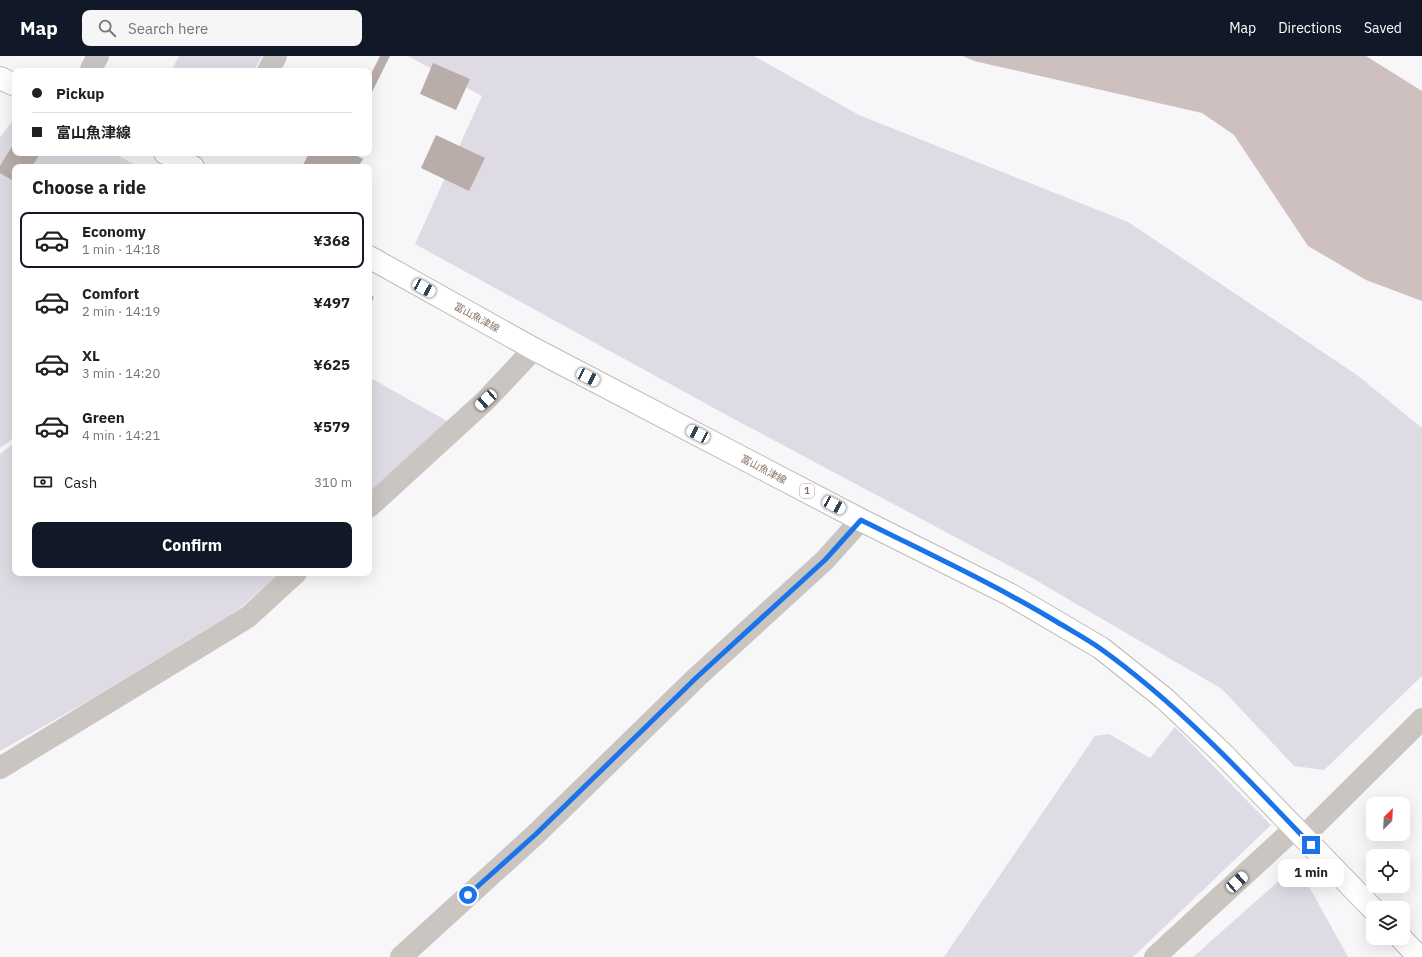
<!DOCTYPE html>
<meta charset="utf-8">
<style>
body{margin:0;font-family:"IBM Plex Sans","Noto Sans JP",sans-serif;background:#f6f6f6;color:#202124;height:100vh;display:flex;flex-direction:column;font-size:15px;white-space:nowrap}
*{box-sizing:border-box;margin:0}
p{font-size:13px;color:#757577}
.icon{flex:none;width:22px;height:22px;fill:none;stroke:currentColor;stroke-width:2;stroke-linecap:round;stroke-linejoin:round}
.map{position:relative;flex:1;overflow:hidden}
.drawer{position:absolute;left:12px;top:108px;width:360px;height:412px;display:flex;flex-direction:column;background:#fff;border-radius:8px;box-shadow:0 4px 16px #0002}
.drawer>*{flex:none}
.banner{position:absolute;left:12px;top:12px;width:360px;height:88px;border-radius:8px;box-shadow:0 4px 16px #0002;display:grid;align-content:center;height:88px;padding:0 20px;background:#fff}
.needle{width:26px;rotate:24deg}
.fabs{position:absolute;left:1366px;top:741px;display:grid;gap:8px}
.fabs a{display:grid;place-items:center;width:44px;height:44px;border-radius:8px;background:#fff;box-shadow:0 4px 16px #0002;font-size:20px}
.end{position:absolute;width:18px;height:18px;margin:-9px;border:5px solid #1a73e8;background:#fff;box-shadow:0 0 0 2px #fff}
.from{border-radius:50%}
.bubble{position:absolute;height:28px;border-radius:8px;background:#fff;box-shadow:0 4px 16px #0002;font-size:13px;font-weight:700;line-height:28px;text-align:center}
.car{position:absolute;width:12px;height:24px;margin:-12px -6px;border-radius:5px;box-shadow:0 0 3px 1px #0007;background:linear-gradient(#fff 24%,#345 0 40%,#fff 0 76%,#345 0 86%,#fff 0)}
.banner b{display:flex;align-items:center;gap:14px;height:38px;font-size:15px}
.banner b+b{border-top:1px solid #e0e0e0}
.banner i{width:10px;height:10px;background:#202124}
ul{padding:0;list-style:none}
li{display:flex;align-items:center;gap:12px;height:56px;margin:0 8px 6px;padding:0 12px;border:2px solid transparent;border-radius:8px}
li div{flex:1}
li b{display:block;font-size:15px}
li em{font-style:normal;font-weight:700}
li.current{border-color:#111827}
li>.icon{width:36px;height:36px;stroke-width:1.5}
h2{padding:0 20px;font-size:18px;line-height:48px}
.pay{display:flex;align-items:center;gap:10px;height:44px;padding:0 20px;font-size:15px}
.pay p{margin-inline-start:auto}
.button{display:flex;gap:8px;margin-top:auto;padding:8px 20px}
.button a{flex:1;height:46px;border-radius:8px;background:#111827;color:#fff;font-size:16px;font-weight:700;line-height:46px;text-align:center}
header{display:flex;align-items:center;gap:24px;box-sizing:border-box;height:56px;padding:0 20px;background:#111827;color:#fff}
header strong{font-size:19px}
nav{display:flex;gap:22px;margin-inline-start:auto;font-size:14px}
.search{width:280px;height:36px;background:#f6f6f6;display:flex;align-items:center;gap:10px;box-sizing:border-box;padding:0 14px;border-radius:8px;color:#757577;font-size:15px}
.map>svg:first-child{display:block}
.green{fill:#dedbe4}
.water{fill:#cec0bf}
.pier{fill:#f7f7fa}
.building{fill:#b9ada9}
.lines{fill:none;stroke-linecap:round;stroke-linejoin:round}
.major-casing{stroke:#bfb9b5;stroke-width:24}
.minor{stroke:#cbc5c2;stroke-width:22}
.major{stroke:#fff;stroke-width:22}
.route{stroke:#1a73e8;stroke-width:5}
.labels{text-anchor:middle;stroke-width:4;stroke-linejoin:round;paint-order:stroke}
.shield{fill:#fff;stroke:#ac9c95;stroke-width:1}
.shield-label{font-size:9px;font-weight:bold;fill:#897267}
.street-label{font-size:10px;fill:#897267;stroke:#fff}
</style>
<header>
<strong>Map</strong>
<div class="search"><svg class="icon" aria-label="search" viewBox="0 0 24 24"><circle cx="10" cy="10" r="6"/><path d="M15 15l6 6"/></svg>Search here</div>
<nav><a>Map</a><a>Directions</a><a>Saved</a></nav>
</header>
<div class="map">
<svg width="1422" height="901" viewBox="0 0 1422 901">
<rect width="100%" height="100%" fill="#f7f7fa"/>
<!-- green -->
<path class="green" d="M 179,0 L 262,0 L 254,15 L 171,15 Z
M 408,0 L 754,0 L 859,59 L 1128,166 L 1357,319 L 1422,372 L 1422,620 L 1324,714 L 1294,710 L 1222,633 L 1032,522 L 732,362 L 415,188 L 482,40 Z
M 15,62 L 15,97 L 113,97 L 140,111 L 15,111 L 15,386 L 12,383 L 0,392 L 0,81 Z
M 369,321 L 447,365 L 393,417 L 369,439 Z
M 13,388 L 15,391 L 15,517 L 280,517 L 239,553 L 90,644 L 0,695 L 0,398 Z
M 1175,671 L 1271,769 L 1133,901 L 944,901 L 1095,680 L 1109,678 L 1150,702 Z
M 1297,809 L 1348,901 L 1193,901 Z"/>
<!-- water -->
<path class="water" d="M 963,0 L 1422,0 L 1422,245 L 1366,224 L 1308,190 L 1234,79 L 1202,57 L 974,5 Z"/>
<!-- pier -->
<path class="pier" d="M 1366,0 L 1422,0 L 1422,35 Z"/>
<!-- building -->
<path class="building" d="M 380,0 L 390,0 L 372,36 L 369,34 L 369,22 Z
M 433,7 L 470,23 L 456,54 L 420,38 Z
M 436,79 L 485,102 L 469,135 L 421,112 Z
M 15,85 L 15,97 L 40,97 L 32,111 L 15,111 L 15,126 L 0,117 L 0,110 Z
M 309,97 L 352,97 L 363,103 L 358,111 L 302,111 Z
M 369,239 L 374,241 L 369,252 Z"/>
<g class="lines">
<!-- major casing -->
<g class="major-casing">
<path id="major" d="M 0,22 L 15,29
M 165,97 L 193,111
M 369,201 L 534,293 L 861,464 L 1009,538 L 1101,592 L 1165,643 L 1223,698 L 1373,853
M 1401,882 L 1419,901"/>
</g>
<!-- minor -->
<path class="minor" d="M 94,15 L 91,13 L 98,0
M 268,15 L 276,0
M 369,451 L 486,344 L 534,293
M 0,712 L 248,561 L 296,517
M 1303,781 L 1422,663
M 401,901 L 536,778 L 697,621 L 825,504 L 861,464
M 1155,901 L 1295,772"/>
<!-- major -->
<use href="#major" class="major"/>
</g>
<g class="lines">
<!-- route -->
<path class="route" d="M 468,839 L 536,778 L 697,621 L 825,504 L 861,464 C 927,497 994,528 1057,566 C 1072,575 1087,583 1101,593 C 1179,649 1245,720 1311,789"/>
</g>
<g class="labels">
<!-- shield labels -->
<rect class="shield" x="800" y="428" width="14" height="14" rx="3"/>
<g class="shield-label">
<text x="807" y="438">1</text>
</g>
<!-- street labels -->
<g class="street-label">
<text transform="translate(477 261) rotate(29)" y="4">富山魚津線</text>
<text transform="translate(764 413) rotate(28)" y="4">富山魚津線</text>
</g>
</g>
</svg>
<div class="fabs">
<a><svg class="needle" viewBox="-14 -14 28 28"><path d="M0-13l5 13h-10z" fill="#e53935"/><path d="M0 13l5-13h-10z" fill="#757577"/></svg></a>
<a><svg class="icon" aria-label="locate" viewBox="0 0 24 24"><circle cx="12" cy="12" r="6"/><path d="M12 2v4M12 18v4M2 12h4M18 12h4"/></svg></a>
<a><svg class="icon" aria-label="layers" viewBox="0 0 24 24"><path d="M12 4l9 5-9 5-9-5zM3 14l9 5 9-5"/></svg></a>
</div>
<i class="end from" style="left:468px;top:839px"></i>
<i class="end" style="left:1311px;top:789px"></i>
<div class="bubble" style="left:1278px;top:803px;width:66px">1 min</div>
<i class="car" style="left:424px;top:232px;rotate:119deg"></i>
<i class="car" style="left:588px;top:321px;rotate:117deg"></i>
<i class="car" style="left:486px;top:344px;rotate:228deg"></i>
<i class="car" style="left:698px;top:378px;rotate:297deg"></i>
<i class="car" style="left:834px;top:449px;rotate:118deg"></i>
<i class="car" style="left:1237px;top:826px;rotate:48deg"></i>
<div class="banner">
<b><i class="from"></i>Pickup</b>
<b><i></i>富山魚津線</b>
</div>
<section class="drawer">
<h2>Choose a ride</h2>
<ul>
<li class="current"><svg class="icon" aria-label="car" viewBox="0 0 24 24"><path d="M5 17H2v-5l4-1 3-4h7l3 4 3 1v5h-3M9 17h6M6 11h13"/><circle cx="7" cy="17" r="2"/><circle cx="17" cy="17" r="2"/></svg><div><b>Economy</b><p>1 min · 14:18</p></div><em>¥368</em></li>
<li><svg class="icon" aria-label="car" viewBox="0 0 24 24"><path d="M5 17H2v-5l4-1 3-4h7l3 4 3 1v5h-3M9 17h6M6 11h13"/><circle cx="7" cy="17" r="2"/><circle cx="17" cy="17" r="2"/></svg><div><b>Comfort</b><p>2 min · 14:19</p></div><em>¥497</em></li>
<li><svg class="icon" aria-label="car" viewBox="0 0 24 24"><path d="M5 17H2v-5l4-1 3-4h7l3 4 3 1v5h-3M9 17h6M6 11h13"/><circle cx="7" cy="17" r="2"/><circle cx="17" cy="17" r="2"/></svg><div><b>XL</b><p>3 min · 14:20</p></div><em>¥625</em></li>
<li><svg class="icon" aria-label="car" viewBox="0 0 24 24"><path d="M5 17H2v-5l4-1 3-4h7l3 4 3 1v5h-3M9 17h6M6 11h13"/><circle cx="7" cy="17" r="2"/><circle cx="17" cy="17" r="2"/></svg><div><b>Green</b><p>4 min · 14:21</p></div><em>¥579</em></li>
</ul>
<div class="pay"><svg class="icon" aria-label="cash" viewBox="0 0 24 24"><path d="M3 7h18v10H3z"/><circle cx="12" cy="12" r="2"/></svg>Cash<p>310 m</p></div>
<div class="button"><a>Confirm</a></div>
</section>
</div>
